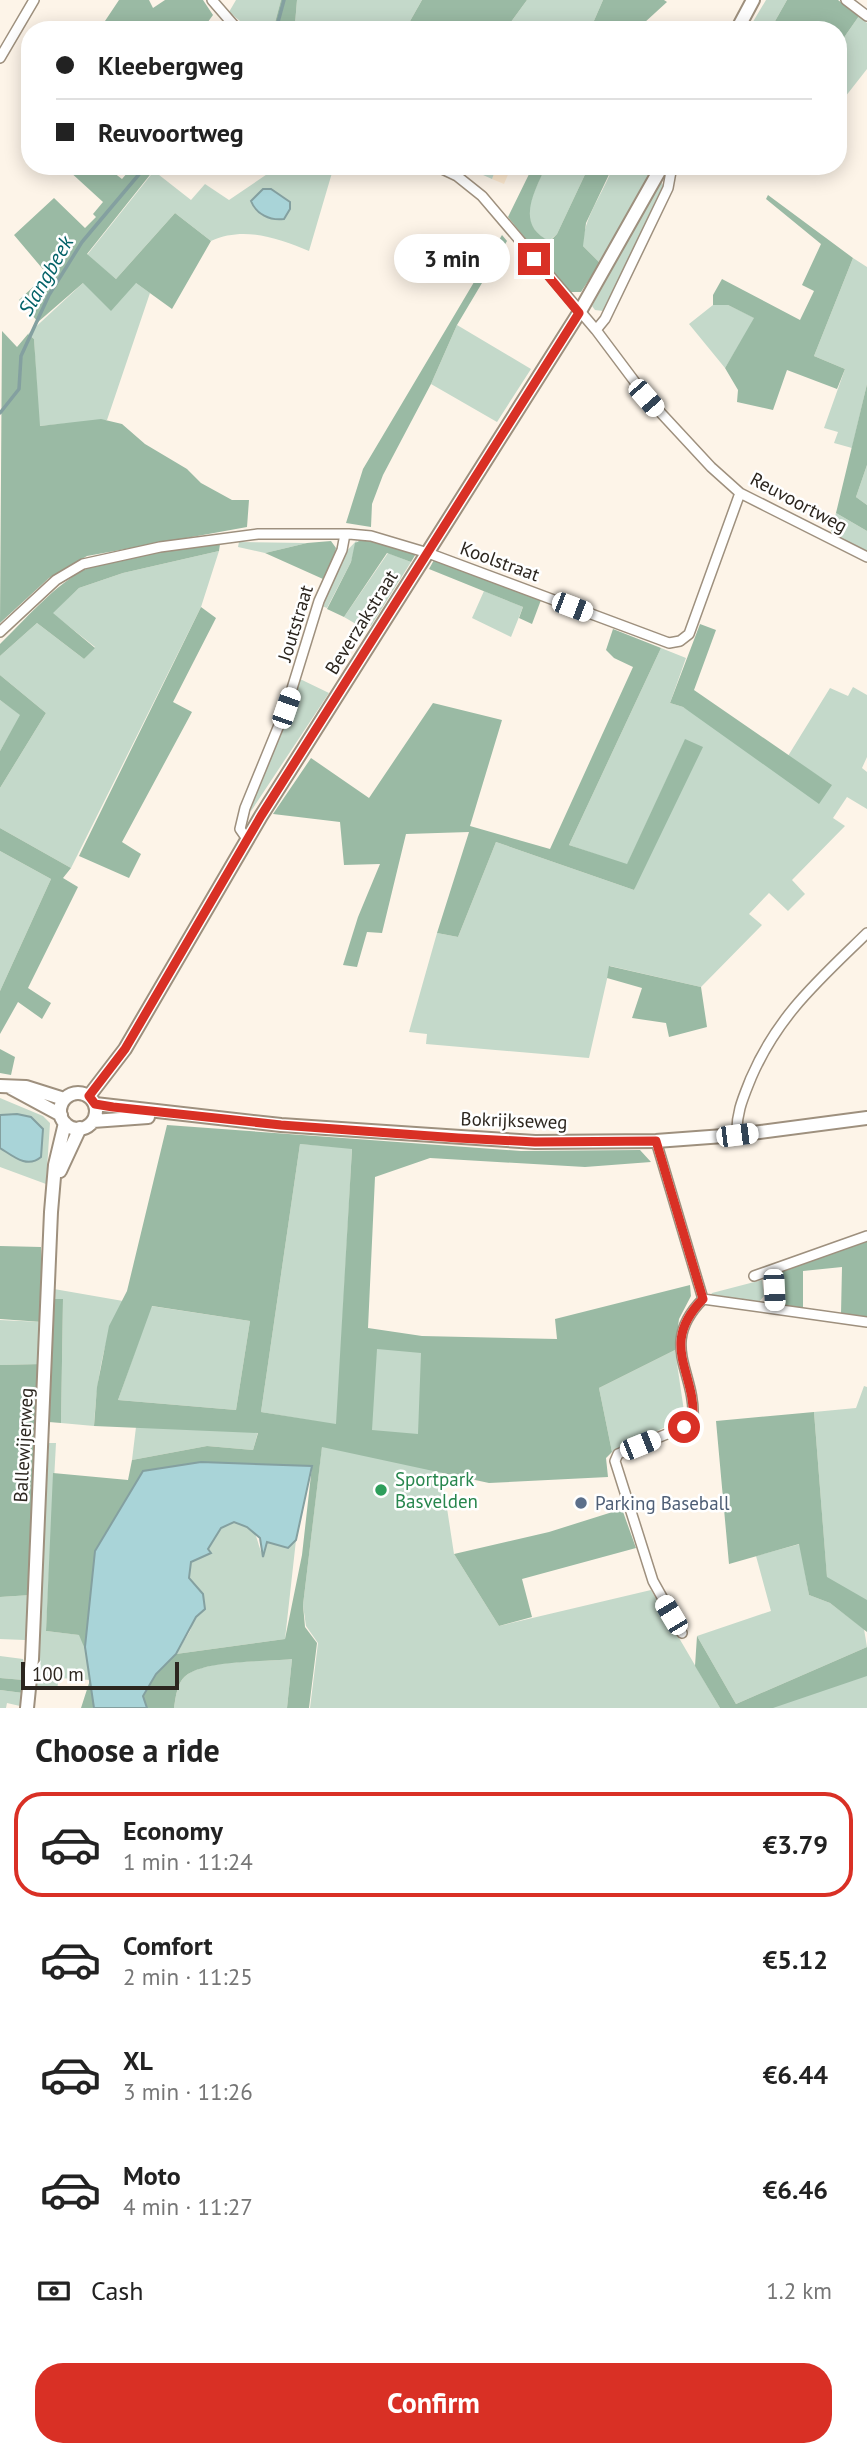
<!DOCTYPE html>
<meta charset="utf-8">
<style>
body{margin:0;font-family:"PT Sans",sans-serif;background:#f6f6f6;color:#222;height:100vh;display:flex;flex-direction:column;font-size:26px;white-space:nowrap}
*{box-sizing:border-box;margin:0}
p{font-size:23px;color:#767676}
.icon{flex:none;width:38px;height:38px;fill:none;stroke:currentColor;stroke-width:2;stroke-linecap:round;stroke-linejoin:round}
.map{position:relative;height:1708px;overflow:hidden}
.details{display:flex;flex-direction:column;background:#fff;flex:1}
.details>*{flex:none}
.hud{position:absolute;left:21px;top:21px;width:826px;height:154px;border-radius:28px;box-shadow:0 4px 18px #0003;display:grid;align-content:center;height:154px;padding:0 35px;background:#fff}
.scale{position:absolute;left:21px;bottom:18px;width:158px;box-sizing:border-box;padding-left:7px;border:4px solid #2c261f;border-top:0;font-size:19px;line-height:24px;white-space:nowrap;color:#2c261f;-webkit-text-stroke:5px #fff;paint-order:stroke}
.end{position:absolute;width:32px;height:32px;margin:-16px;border:9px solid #d93025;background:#fff;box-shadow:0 0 0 4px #fff}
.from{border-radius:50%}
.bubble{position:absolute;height:49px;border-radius:24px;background:#fff;box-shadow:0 4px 18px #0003;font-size:23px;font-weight:700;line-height:49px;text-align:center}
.car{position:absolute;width:21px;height:42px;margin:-21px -10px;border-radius:9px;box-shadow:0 0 5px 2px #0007;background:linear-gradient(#fff 24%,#345 0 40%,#fff 0 76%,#345 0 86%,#fff 0)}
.hud b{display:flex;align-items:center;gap:24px;height:66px;font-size:26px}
.hud b+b{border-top:2px solid #e0e0e0}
.hud i{width:18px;height:18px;background:#222}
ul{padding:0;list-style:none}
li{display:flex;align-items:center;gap:21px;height:105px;margin:0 14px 10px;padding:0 21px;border:4px solid transparent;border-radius:28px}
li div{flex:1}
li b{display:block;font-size:26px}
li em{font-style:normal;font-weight:700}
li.active{border-color:#d93025}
li>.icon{width:63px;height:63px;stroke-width:1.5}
h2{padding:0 35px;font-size:32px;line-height:84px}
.pay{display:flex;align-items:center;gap:18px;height:77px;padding:0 35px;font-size:26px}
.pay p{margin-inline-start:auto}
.button{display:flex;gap:14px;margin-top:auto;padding:14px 35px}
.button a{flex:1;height:80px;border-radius:28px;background:#d93025;color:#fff;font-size:28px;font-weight:700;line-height:80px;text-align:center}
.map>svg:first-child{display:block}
.built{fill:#fde9cf}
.green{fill:#c4d9ca}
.forest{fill:#9abaa4;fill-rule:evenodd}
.water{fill:#a9d4d8;stroke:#84a0a0;stroke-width:2}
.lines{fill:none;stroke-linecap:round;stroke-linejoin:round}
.stream{stroke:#84a0a0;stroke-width:3.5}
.street-casing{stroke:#9e907e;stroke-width:12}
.secondary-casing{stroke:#9e907e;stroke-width:16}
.street{stroke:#fff;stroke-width:9}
.secondary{stroke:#fff;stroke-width:12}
.route{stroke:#d93025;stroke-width:9}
.leisure-dot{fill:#2e9e5b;stroke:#fff;stroke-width:2.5}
.service-dot{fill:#5c6f8a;stroke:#fff;stroke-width:2.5}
.labels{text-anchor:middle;stroke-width:5;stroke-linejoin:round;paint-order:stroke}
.street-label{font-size:19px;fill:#2c261f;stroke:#fff}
.leisure-label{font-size:19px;fill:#27864d;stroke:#fff;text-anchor:start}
.service-label{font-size:19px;fill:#4e5e75;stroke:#fff;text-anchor:start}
.water-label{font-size:21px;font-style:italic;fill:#046268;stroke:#fff}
</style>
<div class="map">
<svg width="867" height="1708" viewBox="0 0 867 1708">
<rect width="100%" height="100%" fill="#fdf4e8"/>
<!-- built -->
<path class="built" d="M 497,166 L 526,166 L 522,175 L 510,170 L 504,184 L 492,179 Z"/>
<!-- green -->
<path class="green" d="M 236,0 L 281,0 L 273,30 L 251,30 L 229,12 Z
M 297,0 L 422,0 L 405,30 L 297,30 L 295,24 Z
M 527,0 L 603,0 L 590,30 L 505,30 Z
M 766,0 L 787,0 L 770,30 L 751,25 Z
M 859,16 L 867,23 L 867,69 L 838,106 L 838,46 Z
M 279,166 L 334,166 L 309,251 C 277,238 244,226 211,241 L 175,213 L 116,279 L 87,255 L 154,171 L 191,200 L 205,184 L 229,200 Z
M 463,166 L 497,166 L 492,179 Z
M 546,166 L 589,166 L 557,234 L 549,241 C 514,224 534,192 546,166 Z
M 613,166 L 654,166 L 600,263 L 583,246 C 583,217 604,193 613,166 Z
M 661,181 L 663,186 L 603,311 L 595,310 L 592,306 Z
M 853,258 L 867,267 L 867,384 L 852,448 L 834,443 L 838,432 L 824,428 L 845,369 L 814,356 Z
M 83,283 L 136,283 L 150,293 L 107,420 L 39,426 L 34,339 L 28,334 Z
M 713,305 L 728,305 L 755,318 L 725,368 L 689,324 Z
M 457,325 L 531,369 L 497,422 L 431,384 Z
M 867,465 L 867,505 L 856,497 Z
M 836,513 L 867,531 L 867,552 L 830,535 Z
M 357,540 L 351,562 L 327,608 L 322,606 L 342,556 Z
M 239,542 L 307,543 L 265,553 L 238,547 Z
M 219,551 L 201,607 L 71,868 L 0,828 L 0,788 L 46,713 L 0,675 L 0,656 L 37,623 L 84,659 L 95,647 L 52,613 L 79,588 L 123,573 Z
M 388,553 L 411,562 L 371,626 L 359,619 L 356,624 L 344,617 Z
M 484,591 L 523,607 L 511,637 L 472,618 Z
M 661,648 L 686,658 L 670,703 L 683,707 L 832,785 L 788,756 L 830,688 L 848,696 L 853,687 L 867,695 L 867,757 L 862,768 L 867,772 L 867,809 L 847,797 L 833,818 L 845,826 L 792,880 L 805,894 L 788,911 L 769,893 L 749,914 L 762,925 L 701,987 L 610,966 L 589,1058 L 426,1044 L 427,1034 L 409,1032 L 437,933 L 458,937 L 496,842 L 634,890 L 685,740 L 627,865 L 569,845 Z
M 300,679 L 329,693 L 251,811 L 249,808 Z
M 0,700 L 21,715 L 0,751 Z
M 0,851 L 51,879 L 0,991 Z
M 0,1098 L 43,1116 L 50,1123 L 46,1184 L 0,1167 Z
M 300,1144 L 352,1148 L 337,1425 L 261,1412 Z
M 762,1280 L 764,1296 L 759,1302 L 709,1298 L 712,1293 Z
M 54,1289 L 123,1301 C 102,1340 97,1382 94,1426 L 61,1423 L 63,1299 L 53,1299 Z
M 151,1306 L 250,1321 L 236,1410 L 118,1400 Z
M 0,1320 L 42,1322 L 42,1364 L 0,1365 Z
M 357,1335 L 423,1351 L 454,1554 L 499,1626 L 651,1590 L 720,1708 L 310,1708 L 318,1643 L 306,1626 L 303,1605 L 322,1446 L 353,1446 Z
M 675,1350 L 685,1418 L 612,1452 L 599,1388 Z
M 864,1386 L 867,1387 L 867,1601 L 827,1578 L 814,1412 L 856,1408 Z
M 136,1427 L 258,1432 L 253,1450 L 207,1446 L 132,1460 Z
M 49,1443 L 56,1443 L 46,1631 L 80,1635 L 87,1654 L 90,1680 L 59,1678 L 57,1689 L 34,1686 Z
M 234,1522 C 262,1532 253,1534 263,1556 L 267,1542 L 288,1548 L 296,1540 L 285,1639 L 176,1654 L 190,1631 L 203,1594 L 189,1578 L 191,1562 L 211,1553 L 208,1549 L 221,1528 Z
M 800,1544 L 809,1595 L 830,1603 L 864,1629 L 867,1647 L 736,1704 L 697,1636 L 771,1611 L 756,1556 Z
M 31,1595 L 25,1640 L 0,1639 L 0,1597 Z
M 0,1656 L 23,1659 L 24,1680 L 0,1678 Z
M 292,1659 L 287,1708 L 174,1708 C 176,1696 177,1681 188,1674 C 211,1659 265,1662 292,1659 Z
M 867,1660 L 867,1708 L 762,1708 Z
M 0,1690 L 23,1693 L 20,1706 L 7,1703 L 6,1708 L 0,1708 Z"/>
<!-- forest -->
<path class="forest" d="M 119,0 L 149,0 L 153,8 L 165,0 L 203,0 L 213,15 L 202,30 L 99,30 Z
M 281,0 L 297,0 L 295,24 L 297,30 L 273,30 Z
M 422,0 L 527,0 L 505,30 L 405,30 Z
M 603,0 L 664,0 L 667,2 L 644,23 L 641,30 L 590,30 Z
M 787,0 L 838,0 L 859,16 L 838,46 L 838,30 L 770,30 Z
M 71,166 L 105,166 L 122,179 L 133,166 L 157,166 L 87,254 L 116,279 L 175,213 L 211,241 L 172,309 L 136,283 L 111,311 L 83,283 L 38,322 L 19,300 L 47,274 L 14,235 L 54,198 L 85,228 L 96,217 L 93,214 L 103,202 L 68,170 Z
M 533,166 L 546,166 C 535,191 514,225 550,241 L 557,234 L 589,166 L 613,166 L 586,223 L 583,246 L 600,263 L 581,292 L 568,292 L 508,217 Z
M 768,195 L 853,258 L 814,356 L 845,369 L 837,389 L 787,370 L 773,410 L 737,402 L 738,390 L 725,368 L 754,318 L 728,305 L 713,305 L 713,295 L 722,279 L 800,320 L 814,291 L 802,285 L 821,244 L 766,199 Z
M 502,235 L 507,241 L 457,325 L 431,384 L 383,475 L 372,504 L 371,527 L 346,523 L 363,469 Z
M 2,331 L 17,347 L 28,334 L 34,339 L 40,426 L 101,419 L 122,424 L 145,444 L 187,469 L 201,483 L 232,500 L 249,500 L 247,527 L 87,556 L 49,578 L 0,623 Z
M 867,384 L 867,465 L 856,497 L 867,505 L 867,531 L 836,513 Z
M 363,539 L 417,552 L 411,562 L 387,553 L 344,617 L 327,609 L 351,562 L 355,543 Z
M 331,541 L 336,548 L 333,560 L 323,579 L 265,553 L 307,543 Z
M 220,544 L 219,551 L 123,573 L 79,588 L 53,613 L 95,648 L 84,659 L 37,623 L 0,656 L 0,644 C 24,621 56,583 86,569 C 118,555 183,549 220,544 Z
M 434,560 L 541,600 L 532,624 L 519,618 L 523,607 L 429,569 Z
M 201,607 L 216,618 L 173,702 L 192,712 L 122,842 L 141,854 L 129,878 L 79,856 Z
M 700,624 L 716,630 L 694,690 L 832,785 L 819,804 L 683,707 L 670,703 Z
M 613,629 L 661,648 L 569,845 L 627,864 L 685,739 L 703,747 L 634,890 L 496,842 L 458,937 L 437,933 L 469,832 L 406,834 L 382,933 L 367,932 L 357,967 L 343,965 L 358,917 L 380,864 L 344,865 L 340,822 L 273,814 L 311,758 L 369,798 L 433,703 L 502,720 L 470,826 L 550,849 L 633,667 L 614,658 L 606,650 Z
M 0,675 L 46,713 L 0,788 L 0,751 L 20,715 L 0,700 Z
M 0,828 L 71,868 L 63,878 L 78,887 L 28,988 L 51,1003 L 42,1019 L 18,1002 L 0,1034 L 0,991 L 51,879 L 0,851 Z
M 609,966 L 701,987 L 707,1027 L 669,1037 L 666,1023 L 632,1018 L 642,988 L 607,978 Z
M 0,1049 L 15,1057 L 11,1075 L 0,1073 Z
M 167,1125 L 521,1151 L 640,1150 L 651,1162 L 585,1167 L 430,1158 L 375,1177 L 368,1328 L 422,1336 L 557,1339 L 555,1319 L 690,1285 L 691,1296 L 679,1319 L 675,1350 L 599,1388 L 612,1452 L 606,1458 L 608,1477 L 489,1483 L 322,1447 L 303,1605 L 305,1627 L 317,1643 L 309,1708 L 287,1708 L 292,1659 C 265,1662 210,1660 188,1674 C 177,1681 176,1696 174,1708 L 147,1708 L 143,1696 L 156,1674 L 176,1654 L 285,1639 L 302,1555 L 312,1466 L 95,1551 L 85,1647 L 87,1654 L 79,1635 L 46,1631 L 53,1473 L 128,1480 L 132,1460 L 207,1446 L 253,1450 L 258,1433 L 94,1426 L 97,1387 L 109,1326 L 127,1291 ZM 300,1144 L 352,1149 L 336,1424 L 261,1412 ZM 152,1306 L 250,1321 L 236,1410 L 118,1400 ZM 377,1349 L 421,1353 L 418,1434 L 372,1430 Z
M 867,1241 L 867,1318 L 841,1314 L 842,1267 L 803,1271 L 803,1309 L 786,1307 C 777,1296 777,1284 783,1271 Z
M 0,1246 L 41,1247 L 42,1322 L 0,1319 Z
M 53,1299 L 63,1299 L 61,1423 L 49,1422 Z
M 42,1364 L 31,1595 L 0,1597 L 0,1365 Z
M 814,1412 L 827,1577 L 867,1600 L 867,1632 L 830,1603 L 809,1595 L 799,1544 L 729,1564 L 716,1421 Z
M 622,1509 L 636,1548 L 522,1579 L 532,1617 L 499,1626 L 454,1554 L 549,1532 Z
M 697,1636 L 736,1704 L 867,1647 L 867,1676 L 773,1708 L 720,1708 L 695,1666 Z
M 0,1678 L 24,1680 L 23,1693 L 0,1690 Z
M 90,1680 L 94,1708 L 81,1708 Z"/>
<!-- water -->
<path class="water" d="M 263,189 L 271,189 L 290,202 L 290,209 L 284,219 C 270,221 256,214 251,201 Z
M 17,1114 L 31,1117 L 43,1129 L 41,1157 C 27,1169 13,1156 0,1148 L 0,1115 Z
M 201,1462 L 312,1466 L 296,1540 L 288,1548 L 267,1542 L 263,1557 L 260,1538 L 247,1527 L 234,1522 L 221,1528 L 208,1549 L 211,1553 L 191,1562 L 189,1578 L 203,1594 L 205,1609 L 196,1617 L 176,1654 L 156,1674 L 143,1696 L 147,1708 L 94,1708 L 85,1647 L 95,1551 L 143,1471 Z"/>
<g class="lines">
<!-- stream -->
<path class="stream" d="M 281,30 L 278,22 L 284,0
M 0,413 L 19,389 L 21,356 L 49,295 L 82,242 L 146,166"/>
<!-- street casing -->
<g class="street-casing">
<path id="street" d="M 212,0 L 238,30
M 846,0 L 867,16
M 0,58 L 34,0
M 436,166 L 457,176 L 482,196 L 596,330 L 647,398 L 711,467 L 740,493 L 867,557
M 596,330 L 605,319 L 668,188 L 672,166
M 0,632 L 56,580 L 83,564 L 160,547 L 258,534 L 349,534 L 371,536 L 428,553 L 669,643 L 680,641 L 689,634 L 740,493
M 247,839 L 240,829 L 245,808 L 286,708 L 319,601 L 342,550 L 345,534
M 737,1135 C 736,1113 743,1098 751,1078 C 778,1015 819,980 867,933
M 656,1141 L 703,1299 C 658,1345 696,1371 693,1419 L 684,1427 L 618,1454 L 615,1461 L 653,1581 L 682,1633
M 773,1271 L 775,1309
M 754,1276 L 867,1236
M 703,1299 L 867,1322"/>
</g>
<!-- secondary casing -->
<g class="secondary-casing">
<path id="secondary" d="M 737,30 L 753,0
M 0,1086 L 26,1087 L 64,1099
M 11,1088 L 61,1115
M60 1111a18 18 0 1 1 36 0a18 18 0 1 1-36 0Z
M 89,1096 L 125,1049 L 261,816 L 579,313 L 662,166
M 95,1104 L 281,1125 L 535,1142 L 656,1141 L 737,1135 L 867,1118
M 93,1121 L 148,1117
M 60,1171 L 80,1128
M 27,1708 L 32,1659 L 51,1212 L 55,1165 L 65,1123"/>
</g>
<!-- street -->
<use href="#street" class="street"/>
<!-- secondary -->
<use href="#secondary" class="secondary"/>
</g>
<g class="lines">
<!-- route -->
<path class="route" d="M 534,259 L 579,313 L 261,816 L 125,1049 L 89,1096 L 95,1104 L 113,1107 L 281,1125 L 458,1138 L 535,1142 L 656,1141 L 703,1299 C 658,1345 696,1371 693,1419 L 684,1427"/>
</g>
<!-- markers -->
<circle class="leisure-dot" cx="381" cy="1490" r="7"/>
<circle class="service-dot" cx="581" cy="1503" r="7"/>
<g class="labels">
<!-- street labels -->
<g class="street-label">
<text transform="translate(799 502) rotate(28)" y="7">Reuvoortweg</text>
<text transform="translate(500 561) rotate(20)" y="7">Koolstraat</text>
<text transform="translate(361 622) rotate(-58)" y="7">Beverzakstraat</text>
<text transform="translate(295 623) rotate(-73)" y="7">Joutstraat</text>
<text transform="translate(514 1120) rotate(2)" y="7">Bokrijkseweg</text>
<text transform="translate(23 1445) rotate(-87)" y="7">Ballewijerweg</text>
</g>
<!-- leisure labels -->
<g class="leisure-label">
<text x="395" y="1486">Sportpark<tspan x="395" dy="22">Basvelden</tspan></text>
</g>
<!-- service labels -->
<g class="service-label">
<text x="595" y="1510">Parking Baseball</text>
</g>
<!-- water labels -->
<g class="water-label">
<text transform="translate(46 276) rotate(-60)" y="7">Slangbeek</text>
</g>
</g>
</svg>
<div class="scale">100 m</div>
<i class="end from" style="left:684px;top:1427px"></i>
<i class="end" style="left:534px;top:259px"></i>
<div class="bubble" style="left:394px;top:234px;width:116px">3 min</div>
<i class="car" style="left:646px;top:398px;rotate:139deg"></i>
<i class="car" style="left:572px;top:607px;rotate:111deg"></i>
<i class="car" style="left:286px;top:708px;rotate:19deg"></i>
<i class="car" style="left:737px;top:1135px;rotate:83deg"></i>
<i class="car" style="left:774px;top:1290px;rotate:177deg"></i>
<i class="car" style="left:640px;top:1445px;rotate:68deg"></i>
<i class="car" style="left:671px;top:1615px;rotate:329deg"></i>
<div class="hud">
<b><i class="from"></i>Kleebergweg</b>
<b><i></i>Reuvoortweg</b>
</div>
</div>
<section class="details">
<h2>Choose a ride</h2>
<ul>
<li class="active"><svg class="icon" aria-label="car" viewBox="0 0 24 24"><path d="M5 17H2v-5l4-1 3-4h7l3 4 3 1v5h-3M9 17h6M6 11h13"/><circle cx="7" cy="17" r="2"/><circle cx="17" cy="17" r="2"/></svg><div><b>Economy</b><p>1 min · 11:24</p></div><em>€3.79</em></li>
<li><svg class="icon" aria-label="car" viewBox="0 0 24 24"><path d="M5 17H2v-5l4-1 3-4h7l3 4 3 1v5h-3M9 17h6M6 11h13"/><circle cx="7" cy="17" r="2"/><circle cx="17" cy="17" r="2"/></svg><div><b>Comfort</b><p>2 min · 11:25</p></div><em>€5.12</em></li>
<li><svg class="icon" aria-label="car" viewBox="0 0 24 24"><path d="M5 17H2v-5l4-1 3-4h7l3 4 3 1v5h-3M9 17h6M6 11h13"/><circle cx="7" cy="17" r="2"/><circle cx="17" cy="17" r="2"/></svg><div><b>XL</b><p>3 min · 11:26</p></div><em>€6.44</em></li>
<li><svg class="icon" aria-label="car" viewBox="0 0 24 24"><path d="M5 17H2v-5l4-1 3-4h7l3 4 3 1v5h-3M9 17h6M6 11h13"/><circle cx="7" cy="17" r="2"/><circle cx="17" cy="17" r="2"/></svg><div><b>Moto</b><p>4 min · 11:27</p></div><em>€6.46</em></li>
</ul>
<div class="pay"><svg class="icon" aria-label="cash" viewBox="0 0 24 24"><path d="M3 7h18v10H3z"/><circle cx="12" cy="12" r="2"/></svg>Cash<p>1.2 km</p></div>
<div class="button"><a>Confirm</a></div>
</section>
